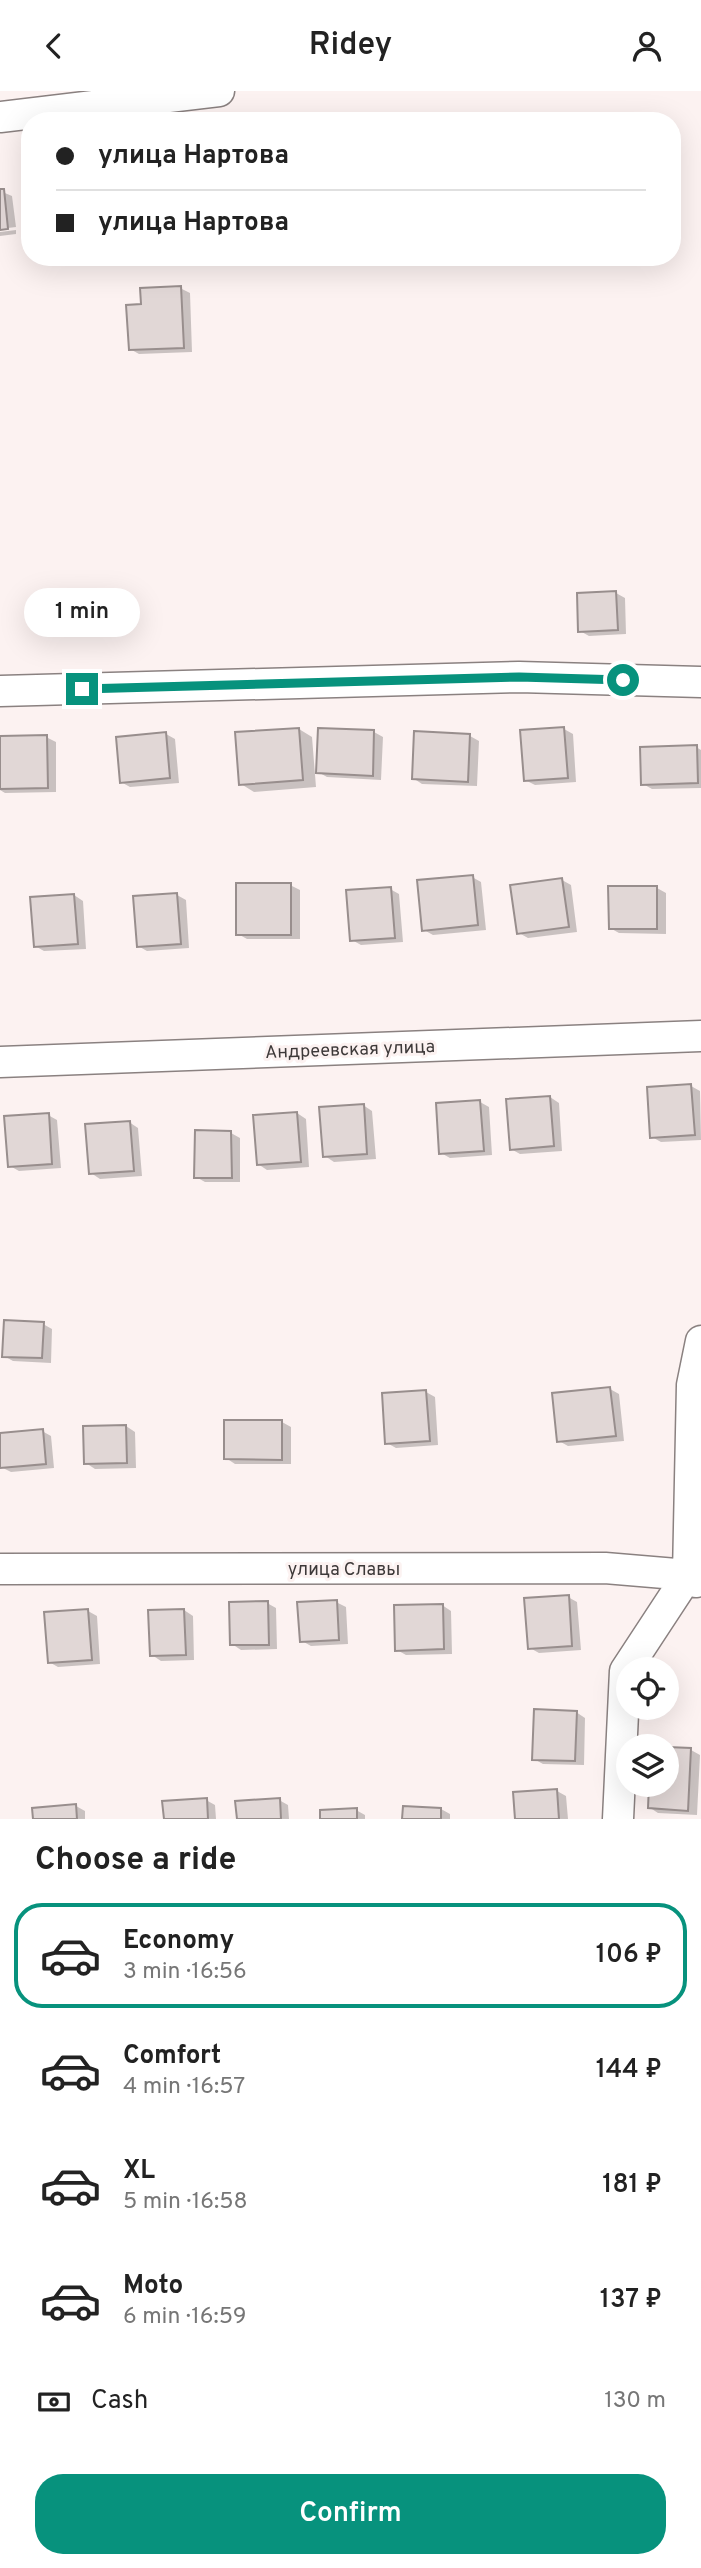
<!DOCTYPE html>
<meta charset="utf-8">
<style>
body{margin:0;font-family:Overpass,sans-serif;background:#f6f6f6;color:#222;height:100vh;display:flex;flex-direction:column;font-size:26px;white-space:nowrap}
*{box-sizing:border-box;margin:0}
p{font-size:23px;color:#767676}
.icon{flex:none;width:38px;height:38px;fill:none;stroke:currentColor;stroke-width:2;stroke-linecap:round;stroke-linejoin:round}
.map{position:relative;height:1728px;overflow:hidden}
.drawer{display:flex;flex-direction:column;background:#fff;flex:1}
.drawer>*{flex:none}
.banner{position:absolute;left:21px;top:21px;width:660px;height:154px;border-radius:28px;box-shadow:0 7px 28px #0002;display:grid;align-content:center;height:154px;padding:0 35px;background:#fff}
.fabs{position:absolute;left:616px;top:1566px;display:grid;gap:14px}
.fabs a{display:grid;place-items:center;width:63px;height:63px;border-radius:50%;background:#fff;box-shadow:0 7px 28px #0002;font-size:35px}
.end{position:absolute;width:32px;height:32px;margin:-16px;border:9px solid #07927d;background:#fff;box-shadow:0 0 0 4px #fff}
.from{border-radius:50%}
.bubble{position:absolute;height:49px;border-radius:24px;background:#fff;box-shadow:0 7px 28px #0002;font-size:23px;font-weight:600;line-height:49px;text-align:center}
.banner b{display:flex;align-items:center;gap:24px;height:66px;font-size:26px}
.banner b+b{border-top:2px solid #e0e0e0}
.banner i{width:18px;height:18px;background:#222}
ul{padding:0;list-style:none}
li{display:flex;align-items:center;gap:21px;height:105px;margin:0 14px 10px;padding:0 21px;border:4px solid transparent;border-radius:28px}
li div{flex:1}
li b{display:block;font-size:26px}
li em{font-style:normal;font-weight:600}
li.active{border-color:#07927d}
li>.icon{width:63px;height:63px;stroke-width:1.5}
h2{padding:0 35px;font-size:32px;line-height:84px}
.pay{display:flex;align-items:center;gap:18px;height:77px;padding:0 35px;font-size:26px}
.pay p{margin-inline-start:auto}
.primary-button{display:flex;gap:14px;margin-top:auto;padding:14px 35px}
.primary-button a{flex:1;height:80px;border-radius:28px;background:#07927d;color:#fff;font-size:28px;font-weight:600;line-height:80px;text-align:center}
header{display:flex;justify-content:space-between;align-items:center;height:91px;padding:0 35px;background:#fff;font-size:32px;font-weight:600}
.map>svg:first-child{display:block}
.shadow{fill:#0003}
.building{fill:#e1d7d6;stroke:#988e8d;stroke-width:2}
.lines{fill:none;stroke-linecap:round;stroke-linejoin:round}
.minor-casing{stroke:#8a8180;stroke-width:33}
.minor{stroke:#fff;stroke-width:30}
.route{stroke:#07927d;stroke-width:9}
.labels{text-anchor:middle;stroke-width:6;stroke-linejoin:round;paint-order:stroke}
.street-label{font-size:18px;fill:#3d3939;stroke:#fcf2f1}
</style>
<header><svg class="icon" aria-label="back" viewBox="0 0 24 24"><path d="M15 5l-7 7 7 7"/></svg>Ridey<svg class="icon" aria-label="person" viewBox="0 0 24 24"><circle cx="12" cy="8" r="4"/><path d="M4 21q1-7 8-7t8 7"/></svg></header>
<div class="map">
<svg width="701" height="1728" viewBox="0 0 701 1728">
<rect width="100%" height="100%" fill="#fcf2f1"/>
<!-- shadow -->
<path class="shadow" d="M 0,100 L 12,105 L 16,136 L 0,138 Z
M 16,139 L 16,143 L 0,145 L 0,141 Z
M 180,197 L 190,202 L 192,261 L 139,263 L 130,258 Z
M 616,502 L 625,507 L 626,543 L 589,545 L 580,540 Z
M 299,638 L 312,646 L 316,696 L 254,701 L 241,693 Z
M 320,638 L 374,641 L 383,646 L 381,689 L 327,686 L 318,681 Z
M 564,638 L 573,643 L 576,691 L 535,694 L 525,689 Z
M 415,642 L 470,645 L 479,650 L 477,695 L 422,693 L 413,687 Z
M 166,643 L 175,648 L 179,692 L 130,696 L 121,691 Z
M 46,646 L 56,651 L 56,701 L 5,702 L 0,699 L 0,647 Z
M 696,656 L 701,659 L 701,697 L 652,698 L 643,693 Z
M 472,786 L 481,791 L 486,839 L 433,844 L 424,839 Z
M 562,789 L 571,794 L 577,841 L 528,847 L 519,842 Z
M 290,794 L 300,799 L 300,848 L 247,848 L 238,843 Z
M 657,797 L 666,802 L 666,843 L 619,842 L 610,837 Z
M 390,798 L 399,803 L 403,851 L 361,854 L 352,849 Z
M 74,804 L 83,810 L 86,858 L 44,860 L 35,855 Z
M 177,804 L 186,809 L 189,857 L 147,860 L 138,855 Z
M 691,995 L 700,1000 L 701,1049 L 661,1051 L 652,1046 Z
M 550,1006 L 559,1012 L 562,1060 L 520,1063 L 511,1058 Z
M 480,1011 L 489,1016 L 492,1064 L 450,1067 L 441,1062 Z
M 363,1014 L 372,1020 L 376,1068 L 334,1071 L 325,1065 Z
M 297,1022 L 306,1028 L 309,1076 L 267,1079 L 258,1073 Z
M 48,1024 L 57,1029 L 61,1077 L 19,1080 L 10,1075 Z
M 129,1031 L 138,1037 L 142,1085 L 100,1088 L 91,1082 Z
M 231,1042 L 240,1047 L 240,1091 L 205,1091 L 196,1086 Z
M 43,1233 L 52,1238 L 51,1272 L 13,1270 L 4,1265 Z
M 610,1298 L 619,1303 L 624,1350 L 568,1355 L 559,1350 Z
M 426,1301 L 435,1306 L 438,1354 L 396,1357 L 387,1352 Z
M 282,1331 L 291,1336 L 291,1373 L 235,1373 L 226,1367 Z
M 126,1335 L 135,1341 L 136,1377 L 95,1378 L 86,1372 Z
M 42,1340 L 51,1345 L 54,1377 L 11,1381 L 1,1376 L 0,1344 Z
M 568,1506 L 577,1511 L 581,1559 L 539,1562 L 530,1557 Z
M 336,1511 L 346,1516 L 348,1553 L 311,1555 L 302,1550 Z
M 267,1512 L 276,1517 L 277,1558 L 241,1559 L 232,1553 Z
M 442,1514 L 451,1520 L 452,1563 L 406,1564 L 397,1559 Z
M 184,1519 L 193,1525 L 194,1569 L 161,1570 L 152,1564 Z
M 88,1520 L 97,1525 L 100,1573 L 58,1576 L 49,1571 Z
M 576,1621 L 585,1627 L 584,1674 L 543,1673 L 534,1668 Z
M 667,1658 L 691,1659 L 700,1664 L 697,1724 L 658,1722 L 649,1716 L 650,1694 L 667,1694 Z
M 557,1700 L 566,1705 L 568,1728 L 517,1728 Z
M 206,1709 L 215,1714 L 216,1728 L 165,1728 Z
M 279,1709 L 288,1714 L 289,1728 L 238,1728 Z
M 76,1715 L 85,1720 L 85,1728 L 34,1728 Z
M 441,1718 L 450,1723 L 450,1728 L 404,1728 Z
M 356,1719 L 365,1724 L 365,1728 L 322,1728 Z"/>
<!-- building -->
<path class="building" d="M 0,98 L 4,98 L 8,138 L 0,139 Z
M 181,195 L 184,257 L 129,259 L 126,214 L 141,213 L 140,197 Z
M 616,500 L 618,539 L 578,541 L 577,502 Z
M 564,636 L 568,687 L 524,690 L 520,639 Z
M 299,637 L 303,689 L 239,694 L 235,641 Z
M 318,637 L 374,639 L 373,685 L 316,682 Z
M 414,640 L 470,643 L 468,691 L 412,688 Z
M 166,641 L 170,687 L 120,692 L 116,646 Z
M 47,644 L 48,697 L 0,698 L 0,645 Z
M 697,654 L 698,692 L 641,694 L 640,656 Z
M 473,784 L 478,834 L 422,840 L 417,789 Z
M 562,787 L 569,836 L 517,843 L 510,794 Z
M 236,792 L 291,792 L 291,844 L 236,844 Z
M 608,795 L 657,795 L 657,838 L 609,838 Z
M 391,796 L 395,847 L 350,850 L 346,799 Z
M 177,802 L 181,853 L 137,856 L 133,805 Z
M 74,803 L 78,853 L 34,856 L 30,806 Z
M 691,993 L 695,1044 L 650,1047 L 647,996 Z
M 550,1005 L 554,1055 L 510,1059 L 506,1008 Z
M 480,1009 L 484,1060 L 439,1063 L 436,1012 Z
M 364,1013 L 367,1063 L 323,1066 L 319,1016 Z
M 297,1021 L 301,1071 L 257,1074 L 253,1024 Z
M 49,1022 L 52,1073 L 8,1076 L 4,1025 Z
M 130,1030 L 134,1080 L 89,1083 L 85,1033 Z
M 195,1039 L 231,1040 L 232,1087 L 194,1087 Z
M 4,1229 L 44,1231 L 42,1267 L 2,1266 Z
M 610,1296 L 616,1345 L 557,1351 L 552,1302 Z
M 426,1299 L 430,1350 L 385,1353 L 382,1302 Z
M 224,1329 L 282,1329 L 282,1369 L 224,1368 Z
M 126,1334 L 127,1372 L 84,1373 L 83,1335 Z
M 43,1338 L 46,1373 L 0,1377 L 0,1342 Z
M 569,1504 L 572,1555 L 528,1558 L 524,1507 Z
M 337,1509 L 339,1549 L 300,1551 L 297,1511 Z
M 268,1510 L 269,1554 L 230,1554 L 229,1511 Z
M 443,1513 L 444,1558 L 395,1560 L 394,1514 Z
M 88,1518 L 92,1569 L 48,1572 L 44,1521 Z
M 184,1518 L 186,1564 L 150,1565 L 148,1519 Z
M 534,1618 L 577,1620 L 575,1670 L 532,1669 Z
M 667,1656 L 691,1657 L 688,1720 L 648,1717 L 649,1694 L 667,1694 Z
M 557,1698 L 559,1728 L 515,1728 L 513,1701 Z
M 207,1707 L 208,1728 L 164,1728 L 162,1710 Z
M 280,1707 L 281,1728 L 237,1728 L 235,1710 Z
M 76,1713 L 77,1728 L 33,1728 L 32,1717 Z
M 403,1715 L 441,1717 L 441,1728 L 402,1728 Z
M 357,1717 L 357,1728 L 320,1728 L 320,1719 Z"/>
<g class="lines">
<!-- minor casing -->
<g class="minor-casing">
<path id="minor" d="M 0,26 L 219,0
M 0,600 L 519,586 L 701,591
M 0,971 L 701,945
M 0,1478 L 605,1477 L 688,1484
M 696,1491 L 688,1484 L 692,1294 L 701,1250
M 618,1728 L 625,1580 L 688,1484 L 699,1472"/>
</g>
<!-- minor -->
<use href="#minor" class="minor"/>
</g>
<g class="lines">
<!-- route -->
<path class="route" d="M 82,598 L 519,586 L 623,589"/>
</g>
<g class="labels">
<!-- street labels -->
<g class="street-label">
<text transform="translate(350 958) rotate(-2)" y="6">Андреевская улица</text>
<text x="344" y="1484">улица Славы</text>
</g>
</g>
</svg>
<div class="fabs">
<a><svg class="icon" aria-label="locate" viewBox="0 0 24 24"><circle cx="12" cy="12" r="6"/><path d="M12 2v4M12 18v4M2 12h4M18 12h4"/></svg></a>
<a><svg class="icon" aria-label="layers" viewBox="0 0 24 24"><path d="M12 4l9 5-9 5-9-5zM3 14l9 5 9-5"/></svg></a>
</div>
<i class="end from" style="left:623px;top:589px"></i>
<i class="end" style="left:82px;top:598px"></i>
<div class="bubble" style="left:24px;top:497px;width:116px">1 min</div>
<div class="banner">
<b><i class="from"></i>улица Нартова</b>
<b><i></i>улица Нартова</b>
</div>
</div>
<section class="drawer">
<h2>Choose a ride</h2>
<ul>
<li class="active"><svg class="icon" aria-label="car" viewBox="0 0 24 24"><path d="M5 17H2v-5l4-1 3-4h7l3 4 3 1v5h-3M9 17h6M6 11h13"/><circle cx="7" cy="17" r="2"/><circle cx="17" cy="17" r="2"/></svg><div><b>Economy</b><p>3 min · 16:56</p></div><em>106 ₽</em></li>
<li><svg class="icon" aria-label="car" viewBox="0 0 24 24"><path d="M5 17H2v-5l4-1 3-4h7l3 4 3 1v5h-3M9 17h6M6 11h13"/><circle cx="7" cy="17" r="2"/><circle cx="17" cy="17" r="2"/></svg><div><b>Comfort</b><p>4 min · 16:57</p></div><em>144 ₽</em></li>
<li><svg class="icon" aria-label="car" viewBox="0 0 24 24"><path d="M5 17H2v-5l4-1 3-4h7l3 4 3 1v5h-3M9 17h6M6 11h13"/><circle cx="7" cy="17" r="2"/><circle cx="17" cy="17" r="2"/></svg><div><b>XL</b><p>5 min · 16:58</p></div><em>181 ₽</em></li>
<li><svg class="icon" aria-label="car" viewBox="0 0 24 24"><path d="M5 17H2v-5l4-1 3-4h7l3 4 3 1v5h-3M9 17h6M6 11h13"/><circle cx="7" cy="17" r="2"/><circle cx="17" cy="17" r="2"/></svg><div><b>Moto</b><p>6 min · 16:59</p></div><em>137 ₽</em></li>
</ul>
<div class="pay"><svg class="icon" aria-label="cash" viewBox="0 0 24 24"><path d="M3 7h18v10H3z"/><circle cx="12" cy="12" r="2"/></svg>Cash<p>130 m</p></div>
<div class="primary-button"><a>Confirm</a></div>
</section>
